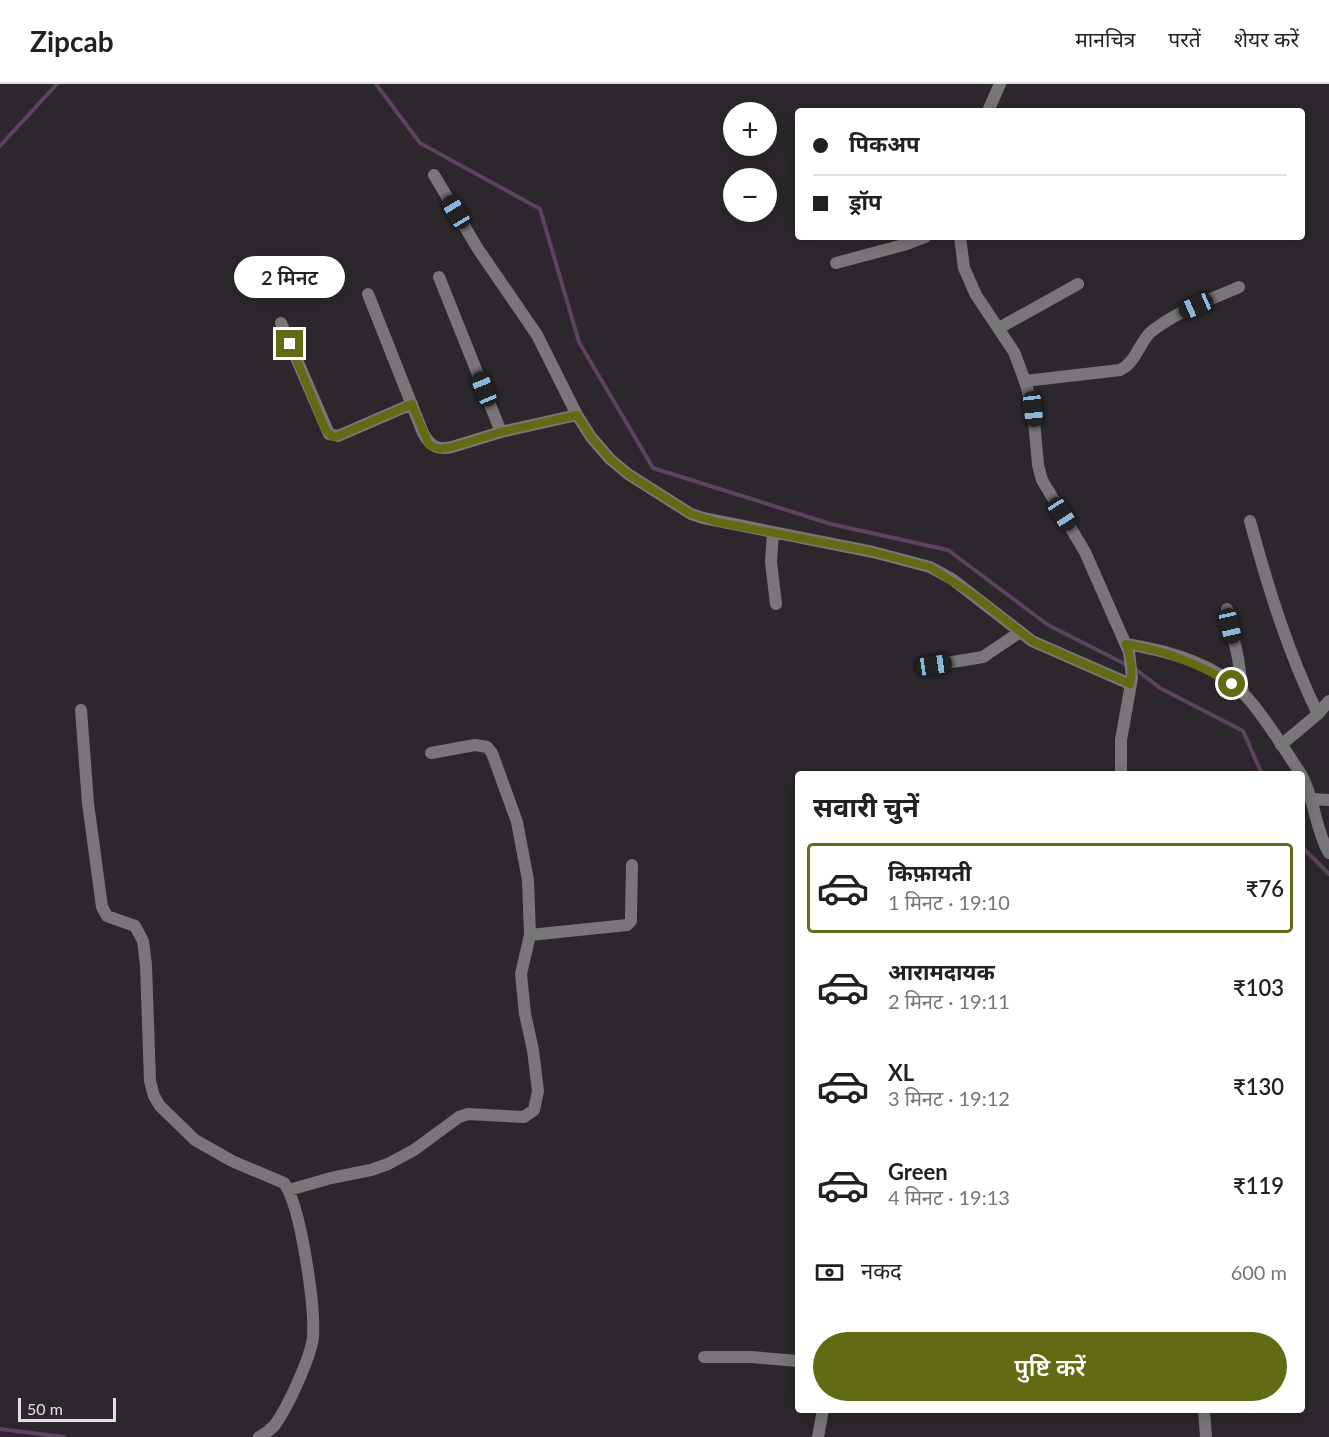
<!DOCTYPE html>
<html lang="hi">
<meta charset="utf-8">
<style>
body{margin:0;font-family:Lato,"Noto Sans Devanagari",sans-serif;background:#f2f2f2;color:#202124;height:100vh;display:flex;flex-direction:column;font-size:22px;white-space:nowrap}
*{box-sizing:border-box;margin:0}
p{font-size:20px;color:#757577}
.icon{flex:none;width:33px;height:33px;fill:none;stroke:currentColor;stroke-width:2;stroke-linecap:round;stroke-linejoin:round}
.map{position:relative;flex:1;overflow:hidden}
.drawer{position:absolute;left:795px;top:687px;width:510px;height:642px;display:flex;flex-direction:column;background:#fff;border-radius:6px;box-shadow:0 3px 15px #0003}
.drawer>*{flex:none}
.top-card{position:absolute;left:795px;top:24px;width:510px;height:132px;border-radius:6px;box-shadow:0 3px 15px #0003;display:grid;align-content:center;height:132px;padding:0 18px;background:#fff}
.controls{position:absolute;left:723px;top:18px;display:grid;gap:12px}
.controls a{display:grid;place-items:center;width:54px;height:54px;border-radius:50%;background:#fff;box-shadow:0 3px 15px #0003;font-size:30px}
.scale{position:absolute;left:18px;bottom:15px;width:98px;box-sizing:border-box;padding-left:6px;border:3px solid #e2dfe2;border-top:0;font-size:16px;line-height:21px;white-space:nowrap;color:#e2dfe2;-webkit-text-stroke:4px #2c272c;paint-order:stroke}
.end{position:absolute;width:27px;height:27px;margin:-14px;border:8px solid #616b14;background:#fff;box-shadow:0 0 0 3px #fff}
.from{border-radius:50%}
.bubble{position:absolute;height:42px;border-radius:21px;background:#fff;box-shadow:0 3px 15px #0003;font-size:20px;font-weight:600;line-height:42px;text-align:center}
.car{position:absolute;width:18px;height:36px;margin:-18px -9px;border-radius:8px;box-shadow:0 0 4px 2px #0007;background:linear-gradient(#222 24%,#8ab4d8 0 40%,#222 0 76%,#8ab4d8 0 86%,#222 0)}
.top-card b{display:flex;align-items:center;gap:21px;height:57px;font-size:22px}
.top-card b+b{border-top:2px solid #e0e0e0}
.top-card i{width:15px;height:15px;background:#202124}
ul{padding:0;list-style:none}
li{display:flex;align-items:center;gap:18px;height:90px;margin:0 12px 9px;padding:0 6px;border:3px solid transparent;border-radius:6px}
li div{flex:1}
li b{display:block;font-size:22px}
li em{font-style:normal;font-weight:600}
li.active{border-color:#616b14}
li>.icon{width:54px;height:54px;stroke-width:1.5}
h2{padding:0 18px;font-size:27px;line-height:72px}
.pay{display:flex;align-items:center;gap:15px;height:66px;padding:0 18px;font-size:22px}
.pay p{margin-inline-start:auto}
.action{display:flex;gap:12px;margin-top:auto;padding:12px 18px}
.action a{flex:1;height:69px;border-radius:36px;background:#616b14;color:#fff;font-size:24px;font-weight:600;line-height:69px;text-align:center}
header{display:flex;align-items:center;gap:36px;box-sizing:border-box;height:84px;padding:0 30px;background:#fff;border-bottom:2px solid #e0e0e0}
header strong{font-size:28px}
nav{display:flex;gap:33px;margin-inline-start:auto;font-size:21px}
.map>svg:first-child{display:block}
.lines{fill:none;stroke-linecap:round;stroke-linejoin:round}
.stream{stroke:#5c435e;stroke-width:4}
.minor{stroke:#797679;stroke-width:12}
.tertiary{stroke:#797679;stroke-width:12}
.route{stroke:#616b14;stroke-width:8}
</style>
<header>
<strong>Zipcab</strong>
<nav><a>मानचित्र</a><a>परतें</a><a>शेयर करें</a></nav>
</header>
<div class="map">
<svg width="1329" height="1353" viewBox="0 0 1329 1353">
<rect width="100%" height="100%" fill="#2c272c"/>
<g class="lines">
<!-- stream -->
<path class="stream" d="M 376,0 L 420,59 L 540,125 L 579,258 L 653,384 L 831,440 L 948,466 L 1048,541 L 1127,581
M 0,62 L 57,0
M 1134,584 L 1160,604 L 1243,647 L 1262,690
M 1302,763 L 1329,790
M 0,1345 L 64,1353"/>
<!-- minor -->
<path class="minor" d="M 434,91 L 478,165 L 537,251 L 577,331 L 591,353 L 610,375 L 628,390 L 691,430 L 703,434 L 873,468 L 930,483 L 952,495 L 1032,557 L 1130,600
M 836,179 L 907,160 L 925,153
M 439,193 L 501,348
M 368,210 L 423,349 C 431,363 437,366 452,363 L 501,348 L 577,331
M 281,239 L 329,350 L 338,352 L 412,320
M 999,244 L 1078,200
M 1025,297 L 1120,286 C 1136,279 1139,258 1152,247 C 1177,227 1210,216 1239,203
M 1250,437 C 1268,503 1288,569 1318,630
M 773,449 L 771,478 L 776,520
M 1227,525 L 1238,574 L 1243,609
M 1126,560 C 1165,566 1212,579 1241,607 C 1262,628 1284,665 1301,690
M 934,581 L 983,573 L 1020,548
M 81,626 L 88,719 L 102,823 L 107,832 L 135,842 L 143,857 L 146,881 L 150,997 L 154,1012 L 160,1022 L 195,1056 L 232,1077 L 284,1099 C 301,1122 315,1222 313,1253 C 311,1273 287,1325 274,1342 C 270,1346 265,1350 259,1353
M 1281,661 L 1318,630 L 1329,617
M 1302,692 C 1315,716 1315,745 1329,769
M 1312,715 L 1329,716
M 530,851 L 627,841 L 631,837 L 631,831 L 632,781
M 289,1106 L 331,1094 L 371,1086 L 388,1080 L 414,1066 L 459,1033 L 468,1030 L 524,1033 L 534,1026 L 538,1007 L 533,966 L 525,930 L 521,890 L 530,851 L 528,796 L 517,738 L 492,669 L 487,663 L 475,661 L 431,669
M 704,1273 L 751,1273 L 798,1277
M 818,1353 L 823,1326"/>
<!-- tertiary -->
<path class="tertiary" d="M 988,27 L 1000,0
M 960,153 L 964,184 L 976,211 L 1014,268 L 1025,297 L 1033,325 L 1038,381 L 1042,396 L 1085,468 L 1129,568 L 1132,594 L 1121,656 L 1121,690
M 1204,1326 L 1206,1353"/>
</g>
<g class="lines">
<!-- route -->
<path class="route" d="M 290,260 L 326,347 L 333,353 L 338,352 L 412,320 L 429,361 L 439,365 L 452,363 L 501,348 L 577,331 L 591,353 L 610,375 L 628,390 L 691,430 L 717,438 L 873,468 L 930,483 L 975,512 L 1032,557 L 1130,600 C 1133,588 1131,572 1126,560 C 1165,566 1199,580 1232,600"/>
</g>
</svg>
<div class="controls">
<a>+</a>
<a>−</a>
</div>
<div class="scale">50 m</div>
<i class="end from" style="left:1232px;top:600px"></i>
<i class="end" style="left:290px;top:260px"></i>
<div class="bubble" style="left:234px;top:172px;width:111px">2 मिनट</div>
<i class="car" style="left:456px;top:128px;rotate:329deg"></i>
<i class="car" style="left:1196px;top:222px;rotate:246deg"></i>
<i class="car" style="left:484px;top:305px;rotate:338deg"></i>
<i class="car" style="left:1033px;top:325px;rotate:174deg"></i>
<i class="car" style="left:1062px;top:430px;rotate:147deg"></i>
<i class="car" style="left:1230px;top:542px;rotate:167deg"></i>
<i class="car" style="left:934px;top:581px;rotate:82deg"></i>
<div class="top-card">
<b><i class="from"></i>पिकअप</b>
<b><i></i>ड्रॉप</b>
</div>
<section class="drawer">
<h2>सवारी चुनें</h2>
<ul>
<li class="active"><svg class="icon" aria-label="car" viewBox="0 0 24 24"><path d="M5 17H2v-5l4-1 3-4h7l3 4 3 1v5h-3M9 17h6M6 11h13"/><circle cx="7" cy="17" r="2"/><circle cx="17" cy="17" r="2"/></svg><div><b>किफ़ायती</b><p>1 मिनट · 19:10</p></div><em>₹76</em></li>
<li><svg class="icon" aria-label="car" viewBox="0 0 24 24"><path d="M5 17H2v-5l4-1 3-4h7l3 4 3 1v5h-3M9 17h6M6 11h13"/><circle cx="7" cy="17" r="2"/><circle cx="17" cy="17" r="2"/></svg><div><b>आरामदायक</b><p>2 मिनट · 19:11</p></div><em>₹103</em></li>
<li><svg class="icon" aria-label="car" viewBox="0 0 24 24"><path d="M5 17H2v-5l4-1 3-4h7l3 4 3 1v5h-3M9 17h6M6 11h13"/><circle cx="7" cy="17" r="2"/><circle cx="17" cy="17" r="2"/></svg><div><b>XL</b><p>3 मिनट · 19:12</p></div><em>₹130</em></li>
<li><svg class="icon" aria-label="car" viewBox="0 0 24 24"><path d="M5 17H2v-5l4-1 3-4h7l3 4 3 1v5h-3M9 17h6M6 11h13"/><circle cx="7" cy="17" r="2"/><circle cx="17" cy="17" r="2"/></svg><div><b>Green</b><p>4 मिनट · 19:13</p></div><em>₹119</em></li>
</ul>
<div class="pay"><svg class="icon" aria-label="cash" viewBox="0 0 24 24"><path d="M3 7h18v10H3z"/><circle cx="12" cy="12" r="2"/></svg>नकद<p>600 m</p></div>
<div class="action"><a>पुष्टि करें</a></div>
</section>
</div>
